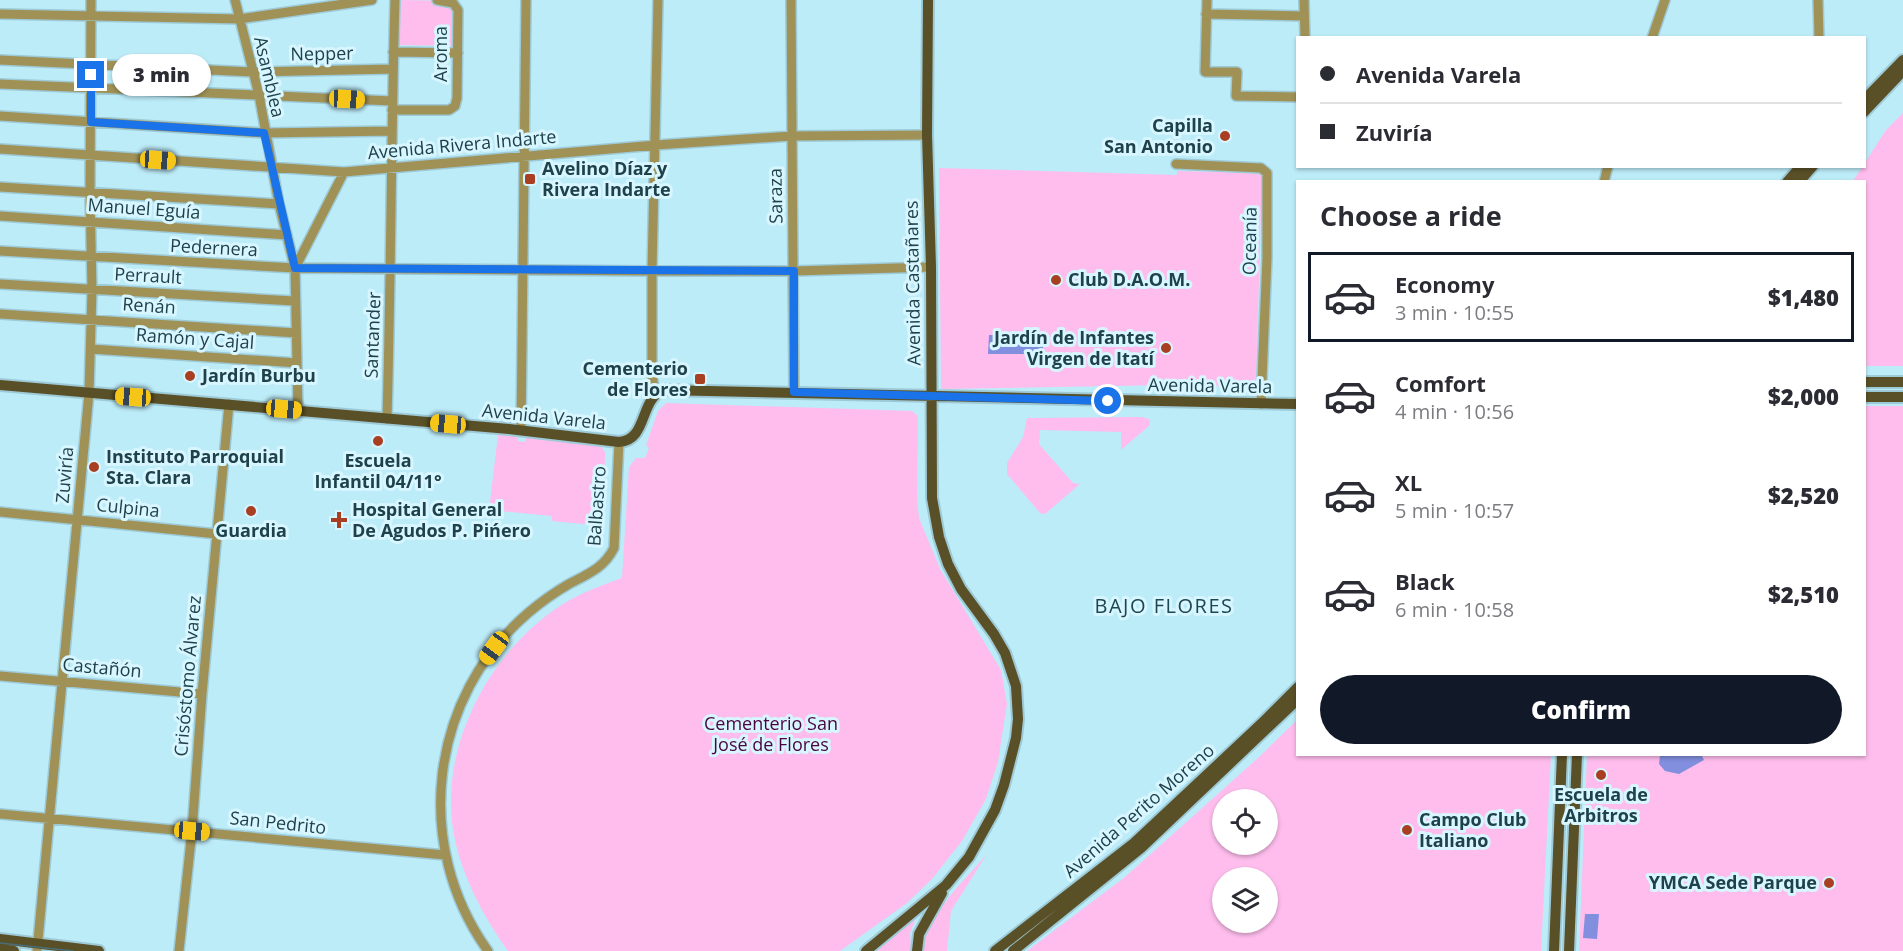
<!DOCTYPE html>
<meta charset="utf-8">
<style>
body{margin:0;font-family:"Open Sans",sans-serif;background:#f7f7f7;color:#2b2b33;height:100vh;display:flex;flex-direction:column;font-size:22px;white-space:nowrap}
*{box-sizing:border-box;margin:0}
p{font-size:20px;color:#7c7c81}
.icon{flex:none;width:33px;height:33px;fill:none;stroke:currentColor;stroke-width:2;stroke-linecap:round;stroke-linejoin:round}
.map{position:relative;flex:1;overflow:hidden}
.panel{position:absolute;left:1296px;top:180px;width:570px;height:576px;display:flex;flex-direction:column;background:#fff;border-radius:0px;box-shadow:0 2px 4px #0004}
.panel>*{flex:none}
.top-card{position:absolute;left:1296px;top:36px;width:570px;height:132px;border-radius:0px;box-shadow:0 2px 4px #0004;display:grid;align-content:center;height:132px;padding:0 24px;background:#fff}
.fabs{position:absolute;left:1212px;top:789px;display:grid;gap:12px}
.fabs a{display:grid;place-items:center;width:66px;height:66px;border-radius:50%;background:#fff;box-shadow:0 2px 4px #0004;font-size:30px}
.end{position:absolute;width:27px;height:27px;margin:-14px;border:8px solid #1a73e8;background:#fff;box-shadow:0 0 0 3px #fff}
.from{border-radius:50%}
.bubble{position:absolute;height:42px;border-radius:21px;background:#fff;box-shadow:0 2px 4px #0004;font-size:20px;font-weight:800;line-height:42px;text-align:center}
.car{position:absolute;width:18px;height:36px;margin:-18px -9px;border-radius:8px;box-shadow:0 0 4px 2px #0007;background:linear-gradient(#f5c518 24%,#345 0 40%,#f5c518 0 76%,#345 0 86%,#f5c518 0)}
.top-card b{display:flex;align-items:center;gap:21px;height:57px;font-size:22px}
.top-card b+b{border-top:2px solid #e1e1e2}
.top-card i{width:15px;height:15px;background:#2b2b33}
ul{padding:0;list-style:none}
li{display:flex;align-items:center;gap:18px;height:90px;margin:0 12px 9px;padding:0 12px;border:3px solid transparent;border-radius:0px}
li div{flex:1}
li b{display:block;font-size:22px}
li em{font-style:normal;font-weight:800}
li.on{border-color:#111827}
li>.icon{width:54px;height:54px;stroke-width:1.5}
h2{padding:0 24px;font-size:27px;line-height:72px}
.primary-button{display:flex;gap:12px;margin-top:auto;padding:12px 24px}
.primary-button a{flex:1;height:69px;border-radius:36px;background:#111827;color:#fff;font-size:24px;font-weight:800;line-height:69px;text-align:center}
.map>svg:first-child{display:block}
.green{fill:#febded;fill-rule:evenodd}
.water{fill:#828ede}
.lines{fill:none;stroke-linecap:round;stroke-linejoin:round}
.minor-casing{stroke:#9dcad6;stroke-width:12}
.major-casing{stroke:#9dcad6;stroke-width:14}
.minor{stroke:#a09257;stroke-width:9}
.major{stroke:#5a5027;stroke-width:10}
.tram{stroke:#486e78;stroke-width:1.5}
.route{stroke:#1a73e8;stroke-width:8}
.poi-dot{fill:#a83f22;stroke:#d7f6ff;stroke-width:2}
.labels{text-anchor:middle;stroke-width:6;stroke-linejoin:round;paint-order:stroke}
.street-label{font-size:18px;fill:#1e414a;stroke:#d7f6ff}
.poi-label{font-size:18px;font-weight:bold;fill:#1e414a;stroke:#d7f6ff;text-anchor:start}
.park-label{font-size:18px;fill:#4b0540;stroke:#d7f6ff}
.neighbourhood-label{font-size:20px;letter-spacing:1.5px;fill:#1c4853;stroke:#d7f6ff}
</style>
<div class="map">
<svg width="1903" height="951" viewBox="0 0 1903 951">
<rect width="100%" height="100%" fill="#bdecf9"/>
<!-- green -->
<path class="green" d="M 400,0 L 456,1 L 454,46 L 399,45 Z
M 1903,113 L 1903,366 L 1865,366 L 1864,182 L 1853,181 L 1886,130 Z
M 939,168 L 1177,175 L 1177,171 L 1258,173 L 1262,176 L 1256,383 L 1252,387 L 1168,385 L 941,389 Z
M 666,403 L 912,411 L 918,416 L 917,499 L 919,518 L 940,569 L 1001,670 L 1007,704 L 998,762 L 986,799 L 962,841 L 932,879 L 907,903 L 840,951 L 508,951 C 478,909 451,856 451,804 C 450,726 498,645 563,604 C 581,593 602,585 622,578 L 629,467 L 636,458 L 645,458 L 649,448 L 646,445 L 658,411 Z
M 1865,406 L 1903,406 L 1903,951 L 1579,951 L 1587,755 L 1864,754 Z
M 1142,417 L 1149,419 L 1150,425 L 1121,450 L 1121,432 L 1040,430 L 1039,444 L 1073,483 L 1080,484 L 1045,514 L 1040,513 L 1007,474 L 1007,463 L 1023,437 L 1027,418 Z
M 498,435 L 518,436 L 518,441 L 525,442 L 526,437 L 599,444 L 605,452 L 604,526 L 552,521 L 552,516 L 489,510 Z
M 1297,720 L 1298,754 L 1551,755 L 1541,951 L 1027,951 L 1125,877 L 1259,757 ZM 1222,800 L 1268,800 L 1268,844 L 1222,844 ZM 1222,878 L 1268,878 L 1268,922 L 1222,922 Z
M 987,854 L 951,911 L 947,951 L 923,951 C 926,915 964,881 987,854 Z
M 912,920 L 915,921 L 910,933 L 911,951 L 871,951 Z"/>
<!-- water -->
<path class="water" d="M 989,335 L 1043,335 L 1043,354 L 988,354 Z
M 1701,754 L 1704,760 L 1679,774 L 1665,771 L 1659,764 L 1660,755 Z
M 1585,914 L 1599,914 L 1597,939 L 1583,938 Z"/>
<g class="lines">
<!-- minor casing -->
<g class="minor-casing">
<path id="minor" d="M 235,0 L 259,95 L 279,204 L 295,268 L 298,411
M 791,0 L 794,392
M 1207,0 L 1205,72 L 1237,72 L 1236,96 L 1298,97
M 1304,0 L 1305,38
M 1818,0 L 1819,38
M 0,14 L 239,19 L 372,0
M 1206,14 L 1304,16
M 1652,38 L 1665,0
M 393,52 L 458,53
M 0,60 L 252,72 L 393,69
M 0,84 L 392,101
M 392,110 L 449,110 L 455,106 L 457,98 L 458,10 L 453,3 L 437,0
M 0,116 L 264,133 L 392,131
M 0,149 L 344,172 L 656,145 L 792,136 L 927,135
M 1176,164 L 1261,168 L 1267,173 L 1267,258 L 1261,404
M 1604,182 L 1608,166
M 0,187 L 279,204
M 0,216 L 287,235
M 0,251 L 295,268 L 652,271 L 794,271 L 931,267
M 295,268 L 344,172
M 0,284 L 294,301
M 0,314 L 296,333
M 91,349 L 297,363
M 655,395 L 652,374 L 652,271 L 658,0
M 387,419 C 391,279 391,140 395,0
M 521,430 L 526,0
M 0,512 L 217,534
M 0,676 L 202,694
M 0,814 L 445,855
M 37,951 L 89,393 L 92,290 L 90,193 L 91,0
M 179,951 L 192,831 L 202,694 L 229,404
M 488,951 C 412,845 429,698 528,613 C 541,602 555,592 569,584 C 588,574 604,568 614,548 L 619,442"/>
</g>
<!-- major casing -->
<g class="major-casing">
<path id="major" d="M 1864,100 L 1903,60
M 1864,112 L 1903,71
M 1787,182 L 1801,166
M 1799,182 L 1813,166
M 1864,382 L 1903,382
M 0,385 L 509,429 L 619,442 C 648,440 639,400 663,390 L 1298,404
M 1864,397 L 1903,397
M 0,939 L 99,951
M 0,949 L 14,951
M 866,951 L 946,885 L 969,857 L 995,810 L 1004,785 L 1016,738 L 1018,719 L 1016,686 L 1005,653 L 994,634 L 961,589 L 948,564 L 939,537 L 932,498 L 931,267 L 927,135 L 928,0
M 917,951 L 919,934 L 942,893
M 995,951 L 1134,843 L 1262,723 L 1298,687
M 1013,951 L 1141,848 L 1298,699
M 1554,951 L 1562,754
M 1569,951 L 1577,754"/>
</g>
<!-- minor -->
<use href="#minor" class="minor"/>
<!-- major -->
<use href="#major" class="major"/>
<!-- tram -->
<path class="tram" d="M 0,943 L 73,951"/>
</g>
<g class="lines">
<!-- route -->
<path class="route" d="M 91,75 L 91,122 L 264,133 L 295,268 L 794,271 L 794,392 L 1108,401"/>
</g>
<!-- markers -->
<g class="poi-dot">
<circle cx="1225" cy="136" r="6"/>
<rect x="524" y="173" width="12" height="12" rx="3"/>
<circle cx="1056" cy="280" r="6"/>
<circle cx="1166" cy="348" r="6"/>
<circle cx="190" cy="376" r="6"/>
<rect x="694" y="373" width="12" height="12" rx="3"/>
<circle cx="378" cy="441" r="6"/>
<circle cx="94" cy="467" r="6"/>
<circle cx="251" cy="511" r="6"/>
<path d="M336 511h6v6h6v6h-6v6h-6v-6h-6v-6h6z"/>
<circle cx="1601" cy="775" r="6"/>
<circle cx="1407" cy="830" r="6"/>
<circle cx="1829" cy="883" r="6"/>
</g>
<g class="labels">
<!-- street labels -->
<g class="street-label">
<text transform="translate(322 54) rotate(-1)" y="6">Nepper</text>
<text transform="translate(441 54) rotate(-90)" y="6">Aroma</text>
<text transform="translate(269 77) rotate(77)" y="6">Asamblea</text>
<text transform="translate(462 145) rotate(-5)" y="6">Avenida Rivera Indarte</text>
<text transform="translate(776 196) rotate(-91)" y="6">Saraza</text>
<text transform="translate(144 209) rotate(4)" y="6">Manuel Eguía</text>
<text transform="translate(1250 241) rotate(-89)" y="6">Oceanía</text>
<text transform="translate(214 248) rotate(3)" y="6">Pedernera</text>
<text transform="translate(148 276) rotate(3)" y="6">Perrault</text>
<text transform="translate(913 283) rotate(-91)" y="6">Avenida Castañares</text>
<text transform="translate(149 306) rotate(4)" y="6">Renán</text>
<text transform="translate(373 335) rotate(-88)" y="6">Santander</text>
<text transform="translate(195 339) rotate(4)" y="6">Ramón y Cajal</text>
<text transform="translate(1210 386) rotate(1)" y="6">Avenida Varela</text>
<text transform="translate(544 417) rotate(6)" y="6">Avenida Varela</text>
<text transform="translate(65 475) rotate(-85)" y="6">Zuviría</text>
<text transform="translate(597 506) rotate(-86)" y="6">Balbastro</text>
<text transform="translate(128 508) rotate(6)" y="6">Culpina</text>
<text transform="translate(102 668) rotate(5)" y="6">Castañón</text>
<text transform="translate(188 676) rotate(-85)" y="6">Crisóstomo Álvarez</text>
<text transform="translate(1139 811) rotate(-41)" y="6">Avenida Perito Moreno</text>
<text transform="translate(278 823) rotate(6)" y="6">San Pedrito</text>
</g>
<!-- poi labels -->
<g class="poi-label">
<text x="1213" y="132" text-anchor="end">Capilla<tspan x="1213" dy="21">San Antonio</tspan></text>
<text x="542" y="175">Avelino Díaz y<tspan x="542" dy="21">Rivera Indarte</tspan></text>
<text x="1068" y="286">Club D.A.O.M.</text>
<text x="1154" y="344" text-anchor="end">Jardín de Infantes<tspan x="1154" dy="21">Virgen de Itatí</tspan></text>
<text x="688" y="375" text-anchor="end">Cementerio<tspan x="688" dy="21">de Flores</tspan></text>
<text x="202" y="382">Jardín Burbu</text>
<text x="106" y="463">Instituto Parroquial<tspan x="106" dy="21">Sta. Clara</tspan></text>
<text x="378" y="467" text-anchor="middle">Escuela<tspan x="378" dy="21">Infantil 04/11°</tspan></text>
<text x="352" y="516">Hospital General<tspan x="352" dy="21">De Agudos P. Pińero</tspan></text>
<text x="251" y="537" text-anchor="middle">Guardia</text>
<text x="1601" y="801" text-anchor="middle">Escuela de<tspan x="1601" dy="21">Arbitros</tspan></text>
<text x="1419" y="826">Campo Club<tspan x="1419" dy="21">Italiano</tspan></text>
<text x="1817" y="889" text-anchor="end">YMCA Sede Parque</text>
</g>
<!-- park labels -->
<g class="park-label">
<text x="771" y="730">Cementerio San<tspan x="771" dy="21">José de Flores</tspan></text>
</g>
<!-- neighbourhood labels -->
<g class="neighbourhood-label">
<text x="1164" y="613">BAJO FLORES</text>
</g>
</g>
</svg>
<div class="fabs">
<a><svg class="icon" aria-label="locate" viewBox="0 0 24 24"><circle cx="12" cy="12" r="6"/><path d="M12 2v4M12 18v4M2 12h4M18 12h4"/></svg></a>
<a><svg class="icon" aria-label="layers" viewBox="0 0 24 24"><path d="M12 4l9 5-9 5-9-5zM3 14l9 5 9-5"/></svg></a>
</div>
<i class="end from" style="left:1108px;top:401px"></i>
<i class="end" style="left:91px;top:75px"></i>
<div class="bubble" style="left:112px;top:54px;width:99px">3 min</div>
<i class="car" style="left:347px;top:99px;rotate:93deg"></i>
<i class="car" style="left:158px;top:160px;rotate:94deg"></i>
<i class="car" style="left:133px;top:397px;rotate:274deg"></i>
<i class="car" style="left:284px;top:409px;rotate:95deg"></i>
<i class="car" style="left:448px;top:424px;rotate:275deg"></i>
<i class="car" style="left:494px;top:648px;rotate:216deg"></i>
<i class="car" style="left:192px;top:831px;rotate:95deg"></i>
<div class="top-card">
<b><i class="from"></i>Avenida Varela</b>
<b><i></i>Zuviría</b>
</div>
<section class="panel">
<h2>Choose a ride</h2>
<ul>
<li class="on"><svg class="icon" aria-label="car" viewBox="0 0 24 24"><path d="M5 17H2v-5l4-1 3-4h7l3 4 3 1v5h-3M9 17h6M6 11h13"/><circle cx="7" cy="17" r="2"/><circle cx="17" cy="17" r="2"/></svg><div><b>Economy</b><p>3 min · 10:55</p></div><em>$1,480</em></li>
<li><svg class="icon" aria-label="car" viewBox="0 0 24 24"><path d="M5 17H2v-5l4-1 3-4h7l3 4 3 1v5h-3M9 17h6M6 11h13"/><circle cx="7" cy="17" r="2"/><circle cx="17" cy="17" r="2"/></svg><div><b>Comfort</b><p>4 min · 10:56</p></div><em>$2,000</em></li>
<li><svg class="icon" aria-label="car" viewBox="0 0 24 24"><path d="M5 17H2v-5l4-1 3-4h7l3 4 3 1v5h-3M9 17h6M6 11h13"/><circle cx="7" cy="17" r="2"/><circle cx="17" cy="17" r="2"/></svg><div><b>XL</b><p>5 min · 10:57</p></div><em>$2,520</em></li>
<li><svg class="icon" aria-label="car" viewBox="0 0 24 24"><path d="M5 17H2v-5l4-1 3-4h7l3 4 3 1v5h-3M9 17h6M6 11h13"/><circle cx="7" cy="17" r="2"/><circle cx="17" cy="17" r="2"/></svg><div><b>Black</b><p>6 min · 10:58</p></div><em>$2,510</em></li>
</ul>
<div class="primary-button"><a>Confirm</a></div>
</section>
</div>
